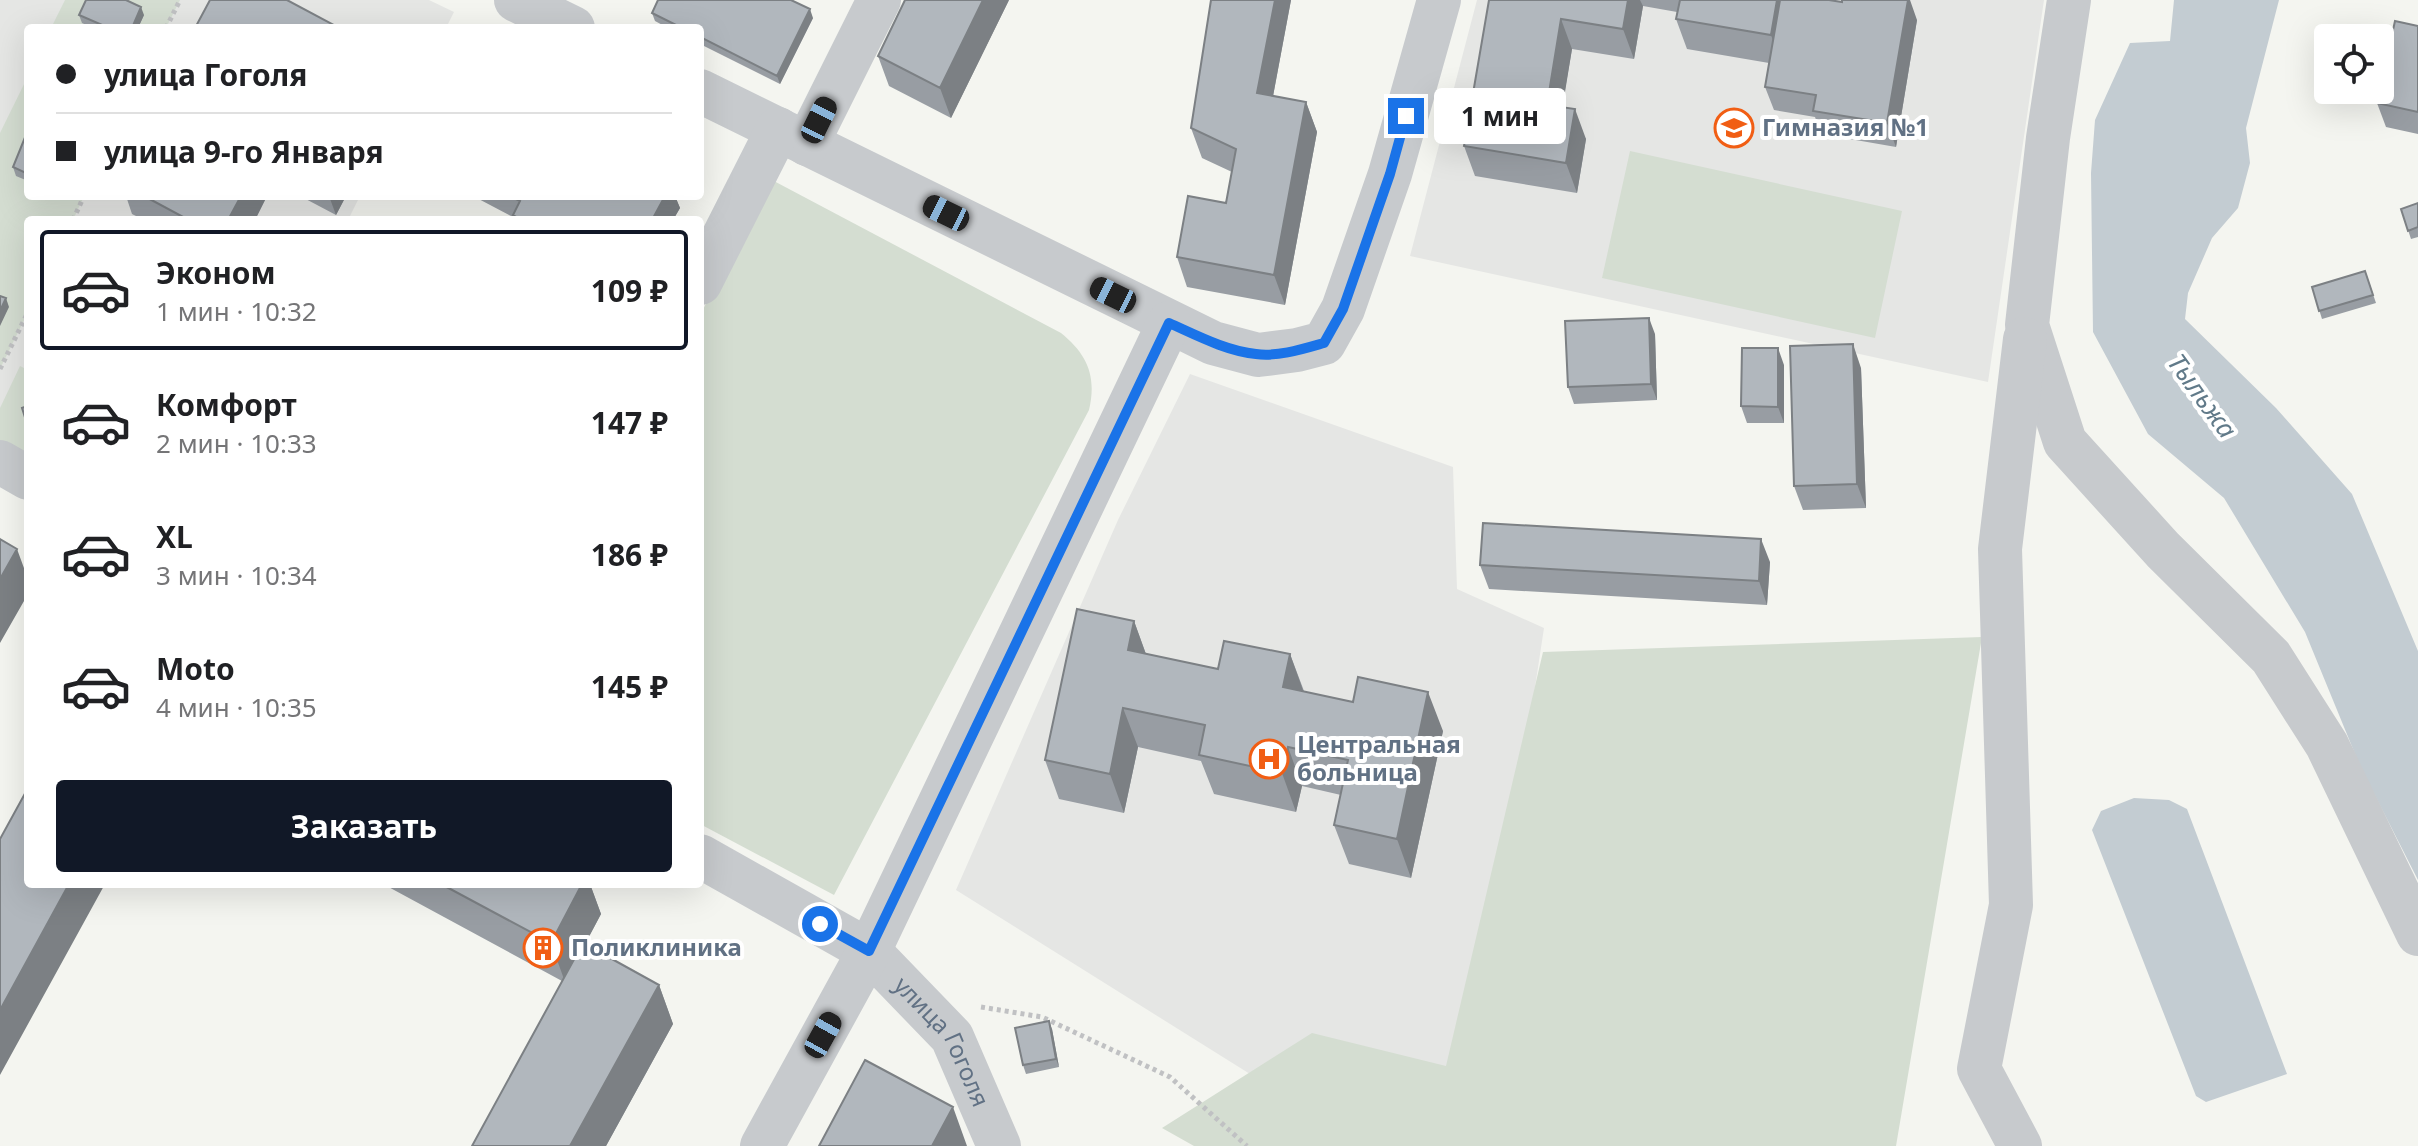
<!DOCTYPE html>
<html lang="ru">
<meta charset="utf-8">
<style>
body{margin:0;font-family:"Noto Sans",sans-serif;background:#f2f2f2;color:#202124;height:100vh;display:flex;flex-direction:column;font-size:30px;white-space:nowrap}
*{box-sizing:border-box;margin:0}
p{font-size:26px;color:#757577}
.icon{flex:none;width:44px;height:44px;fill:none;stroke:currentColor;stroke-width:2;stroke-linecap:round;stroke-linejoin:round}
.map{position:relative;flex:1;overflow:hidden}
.panel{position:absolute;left:24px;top:216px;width:680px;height:672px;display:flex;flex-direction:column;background:#fff;border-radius:8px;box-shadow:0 8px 32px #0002}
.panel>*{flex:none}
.hud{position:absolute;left:24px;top:24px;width:680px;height:176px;border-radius:8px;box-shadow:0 8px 32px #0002;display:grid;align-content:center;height:176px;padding:0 32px;background:#fff}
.tools{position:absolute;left:2314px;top:24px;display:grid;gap:16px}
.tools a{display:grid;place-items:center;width:80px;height:80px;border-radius:8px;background:#fff;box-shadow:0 8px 32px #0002;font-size:40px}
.end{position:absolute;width:36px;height:36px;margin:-18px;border:10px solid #1a73e8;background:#fff;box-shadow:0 0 0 4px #fff}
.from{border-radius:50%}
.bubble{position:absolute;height:56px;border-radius:8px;background:#fff;box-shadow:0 8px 32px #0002;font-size:26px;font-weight:700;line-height:56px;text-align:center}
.car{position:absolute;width:24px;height:48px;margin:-24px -12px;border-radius:10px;box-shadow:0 0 6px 2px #0007;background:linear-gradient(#222 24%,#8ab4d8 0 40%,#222 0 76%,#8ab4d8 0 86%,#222 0)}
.hud b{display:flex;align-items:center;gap:28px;height:76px;font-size:30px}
.hud b+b{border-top:2px solid #e0e0e0}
.hud i{width:20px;height:20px;background:#202124}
ul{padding:14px 0 0;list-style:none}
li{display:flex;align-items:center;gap:24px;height:120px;margin:0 16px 12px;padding:0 16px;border:4px solid transparent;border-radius:8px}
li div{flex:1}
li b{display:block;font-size:30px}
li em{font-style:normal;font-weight:700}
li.current{border-color:#111827}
li>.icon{width:72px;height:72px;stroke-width:1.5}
.button{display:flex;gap:16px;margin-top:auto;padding:16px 32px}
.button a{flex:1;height:92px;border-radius:8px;background:#111827;color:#fff;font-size:32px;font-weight:700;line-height:92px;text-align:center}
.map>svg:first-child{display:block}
.built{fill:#e5e6e4}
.green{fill:#d4ddd1}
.water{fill:#c3ccd2}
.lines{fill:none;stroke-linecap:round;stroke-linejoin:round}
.path{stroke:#c0c1c3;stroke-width:5;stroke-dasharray:4 4;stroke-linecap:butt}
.minor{stroke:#c7cacd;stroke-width:44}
.wall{fill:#989da3}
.shaded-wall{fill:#7c8084}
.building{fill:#b1b7bd;stroke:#7c8084;stroke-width:2}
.route{stroke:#1a73e8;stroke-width:10}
.labels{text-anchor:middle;stroke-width:8;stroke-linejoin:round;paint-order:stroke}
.poi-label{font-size:24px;font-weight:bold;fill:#617184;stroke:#fff;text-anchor:start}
.street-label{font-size:24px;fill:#617184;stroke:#fff}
.water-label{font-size:26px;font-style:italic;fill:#617a89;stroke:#fff}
</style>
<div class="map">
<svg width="2418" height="1146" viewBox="0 0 2418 1146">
<rect width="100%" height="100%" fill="#f4f5f0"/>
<!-- built -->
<path class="built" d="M 0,0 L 429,0 L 454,12 L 446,28 L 28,28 L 28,196 L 360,196 L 348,220 L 28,220 L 28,456 L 0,440 Z
M 1477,0 L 2044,0 L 1988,382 L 1410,256 Z
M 1190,374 L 1453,467 L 1457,589 L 1544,628 L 1469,1119 L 1365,1146 L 956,890 L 1118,520 Z"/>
<!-- green -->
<path class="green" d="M 65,0 L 180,0 L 166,28 L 51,28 Z
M 28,76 L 28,196 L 84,196 L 73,220 L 28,220 L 28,312 L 0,369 L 0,133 Z
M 1630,151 L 1902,211 L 1875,338 L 1602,278 Z
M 772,180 L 1061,333 C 1087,354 1097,376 1089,410 L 834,895 L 700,824 L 700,315 Z
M 20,366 L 28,370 L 28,456 L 0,440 L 0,408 Z
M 1982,637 L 1896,1146 L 1194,1146 L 1162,1128 L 1312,1033 L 1446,1066 L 1543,652 Z"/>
<!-- water -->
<path class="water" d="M 2174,0 L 2279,0 L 2246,128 L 2250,163 L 2238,208 L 2212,238 L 2188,293 L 2185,319 L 2276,408 L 2352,494 L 2418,651 L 2418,880 L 2360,766 L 2305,632 L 2224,498 L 2148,434 L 2093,332 L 2091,173 L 2095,120 L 2130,43 L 2170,41 Z
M 2134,798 L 2169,800 L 2187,809 L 2287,1074 L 2206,1102 L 2196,1096 L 2092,830 L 2101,811 Z"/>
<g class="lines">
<!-- path -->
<path class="path" d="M 166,28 L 180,0
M 73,220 L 84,196
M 0,369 L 28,312
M 981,1007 L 1042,1017 L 1170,1077 L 1247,1146"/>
<!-- minor -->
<g class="minor">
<path d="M 516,0 L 573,28"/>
<path d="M 2069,0 L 2048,138 L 2027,325 L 2065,442 L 2163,550 L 2271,657 L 2327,745 L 2418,934"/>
<path d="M 700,91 L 1213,343 L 1258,355 L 1297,350 L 1324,343 L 1343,309 L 1390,174 L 1439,0"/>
<path d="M 807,144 L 879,0"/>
<path d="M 700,283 L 778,129"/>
<path d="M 0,462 L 28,478"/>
<path id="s1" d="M 700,856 L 869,951 L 952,1037 L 999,1146"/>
<path d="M 762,1146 L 869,951 L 1169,323"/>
<path d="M 2020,1146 L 1979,1069 L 2011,905 L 2000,549 L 2025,339"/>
</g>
</g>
<!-- wall -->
<path class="wall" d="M 1009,0 L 951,118 L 889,86 L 878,56 Z
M 1211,0 L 1291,0 L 1273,96 L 1306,102 L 1317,132 L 1285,305 L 1187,287 L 1177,257 L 1226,203 L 1232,172 L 1202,158 L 1191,128 Z
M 1489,0 L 1829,0 L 1917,20 L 1896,147 L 1821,134 L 1815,117 L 1774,110 L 1765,87 L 1769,63 L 1687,49 L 1676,19 L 1677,12 L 1643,6 L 1634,59 L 1572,49 L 1562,107 L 1586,139 L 1577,193 L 1475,176 L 1464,146 Z
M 652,13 L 813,18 L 780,84 L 700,44 L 700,28 L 668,28 L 655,21 Z
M 79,15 L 144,15 L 138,28 L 93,28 L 82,23 Z
M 2418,26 L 2418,134 L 2386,127 L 2377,103 Z
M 28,130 L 28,181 L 16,176 L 13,167 Z
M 126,196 L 267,196 L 255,220 L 144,220 L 132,214 Z
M 300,196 L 346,196 L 336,215 Z
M 473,196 L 675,196 L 680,208 L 673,220 L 514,220 L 513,217 Z
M 2418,203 L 2418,237 L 2411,239 L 2401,209 Z
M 2365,271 L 2376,303 L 2322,319 L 2312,287 Z
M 1655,334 L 1657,400 L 1574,404 L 1568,387 Z
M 1784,365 L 1784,423 L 1747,423 L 1741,406 Z
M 1861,368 L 1866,508 L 1803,510 L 1794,486 Z
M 1770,562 L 1767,605 L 1489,589 L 1480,565 Z
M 1134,621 L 1146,654 L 1218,669 L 1290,654 L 1304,691 L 1443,731 L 1411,878 L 1349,864 L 1334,825 L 1341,795 L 1302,786 L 1296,812 L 1214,794 L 1201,761 L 1138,747 L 1124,813 L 1059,799 L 1045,760 Z
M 383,884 L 590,884 L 601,914 L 585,944 L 659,985 L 673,1024 L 606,1146 L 472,1146 L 562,981 Z
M 1052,1029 L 1059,1067 L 1026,1074 L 1023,1065 Z"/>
<!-- shaded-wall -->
<path class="shaded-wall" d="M 983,0 L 1009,0 L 951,118 L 940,88 Z
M 1275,0 L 1291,0 L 1268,123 L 1257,93 Z
M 1628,0 L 1640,0 L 1643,6 L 1634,59 L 1623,29 Z
M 1777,0 L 1793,0 L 1782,65 L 1771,35 Z
M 1908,0 L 1910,0 L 1917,20 L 1896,147 L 1887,123 Z
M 141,7 L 144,15 L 138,28 L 132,28 Z
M 810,9 L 813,18 L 780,84 L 777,76 Z
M 1561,19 L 1572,49 L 1558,135 L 1547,105 Z
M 1306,102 L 1317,132 L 1285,305 L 1274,275 Z
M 1575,109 L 1586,139 L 1577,193 L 1566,163 Z
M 241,196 L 267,196 L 255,220 L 228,220 Z
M 329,196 L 346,196 L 336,215 Z
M 665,196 L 675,196 L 680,208 L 673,220 L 652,220 Z
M 6,298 L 9,307 L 0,326 L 0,311 Z
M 1649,318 L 1655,334 L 1657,400 L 1651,384 Z
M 1853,344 L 1861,368 L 1866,508 L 1857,484 Z
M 1778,348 L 1784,365 L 1784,423 L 1778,407 Z
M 1761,539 L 1770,562 L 1767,605 L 1759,581 Z
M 17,549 L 28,579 L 28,594 L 0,643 L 0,579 Z
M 1134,621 L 1148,660 L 1128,650 Z
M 1290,654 L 1304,693 L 1283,687 Z
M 1428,692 L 1443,731 L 1411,878 L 1397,839 Z
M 1123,708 L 1138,747 L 1124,813 L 1110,774 Z
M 1288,747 L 1302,786 L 1296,812 L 1282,773 Z
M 69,884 L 105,884 L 0,1075 L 0,1010 Z
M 582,884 L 590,884 L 601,914 L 565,982 L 551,943 Z
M 659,985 L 673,1024 L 606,1146 L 570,1146 Z
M 1049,1021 L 1052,1029 L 1059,1067 L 1056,1059 Z
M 953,1107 L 967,1146 L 932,1146 Z"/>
<!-- building -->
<path class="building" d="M 86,0 L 126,0 L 141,7 L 132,28 L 109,28 L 79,15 Z
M 210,0 L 287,0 L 334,25 L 332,28 L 195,28 Z
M 658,0 L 791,0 L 810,9 L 777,76 L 700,37 L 700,28 L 682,28 L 652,13 Z
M 905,0 L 983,0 L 940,88 L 878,56 Z
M 1211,0 L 1275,0 L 1257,93 L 1306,102 L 1274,275 L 1177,257 L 1188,196 L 1226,203 L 1236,149 L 1191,128 Z
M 1489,0 L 1628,0 L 1623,29 L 1561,19 L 1547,105 L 1575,109 L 1566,163 L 1464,146 Z
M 1680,0 L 1777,0 L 1771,35 L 1676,19 Z
M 1780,0 L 1829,0 L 1842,2 L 1842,0 L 1908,0 L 1887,123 L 1813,111 L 1816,95 L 1765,87 Z
M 2395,21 L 2418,26 L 2418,112 L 2377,103 Z
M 28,130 L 28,174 L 13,167 Z
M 144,196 L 241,196 L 228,220 L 186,220 L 187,219 Z
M 510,196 L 665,196 L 652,220 L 522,220 L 513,215 L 520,201 Z
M 2418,203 L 2418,227 L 2408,231 L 2401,209 Z
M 2365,271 L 2373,295 L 2319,311 L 2312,287 Z
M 0,296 L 6,298 L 0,311 Z
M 1649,318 L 1651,384 L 1568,387 L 1565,321 Z
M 1853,344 L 1857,484 L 1794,486 L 1790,346 Z
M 1742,348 L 1778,348 L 1778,407 L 1741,406 Z
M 28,406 L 28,427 L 22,408 Z
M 1483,523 L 1761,539 L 1759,581 L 1480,565 Z
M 0,539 L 17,549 L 0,579 Z
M 1077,609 L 1134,621 L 1128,650 L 1218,669 L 1224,641 L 1290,654 L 1283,687 L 1353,702 L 1358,677 L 1428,692 L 1397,839 L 1334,825 L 1348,760 L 1288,747 L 1282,773 L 1199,755 L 1205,725 L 1123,708 L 1110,774 L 1045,760 Z
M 28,788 L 28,884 L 69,884 L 0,1010 L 0,839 Z
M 441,884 L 582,884 L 551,943 Z
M 583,943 L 659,985 L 570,1146 L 472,1146 Z
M 1049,1021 L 1056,1059 L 1023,1065 L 1015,1028 Z
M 865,1060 L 953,1107 L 932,1146 L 819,1146 Z"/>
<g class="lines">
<!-- route -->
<path class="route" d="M 820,924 L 869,951 L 1169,323 C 1196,335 1226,351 1256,354 C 1278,357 1303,349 1324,343 L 1343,309 L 1390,174 L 1406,116"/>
</g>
<!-- icons -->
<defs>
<g id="school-ring" transform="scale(2)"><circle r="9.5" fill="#fff" stroke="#f15e14" stroke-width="1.5"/><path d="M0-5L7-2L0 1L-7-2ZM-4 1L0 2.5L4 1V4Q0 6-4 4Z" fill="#f15e14"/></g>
<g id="hospital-ring" transform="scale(2)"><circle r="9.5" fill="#fff" stroke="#f15e14" stroke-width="1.5"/><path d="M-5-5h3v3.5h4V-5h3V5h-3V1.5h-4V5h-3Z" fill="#f15e14"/></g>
<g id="building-ring" transform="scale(2)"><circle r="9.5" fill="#fff" stroke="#f15e14" stroke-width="1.5"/><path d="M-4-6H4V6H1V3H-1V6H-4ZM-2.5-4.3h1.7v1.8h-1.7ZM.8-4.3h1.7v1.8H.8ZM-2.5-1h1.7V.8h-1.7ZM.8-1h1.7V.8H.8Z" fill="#f15e14"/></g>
</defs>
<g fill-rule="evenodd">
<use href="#school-ring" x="1734" y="128"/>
<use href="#hospital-ring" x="1269" y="759"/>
<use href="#building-ring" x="543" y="948"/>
</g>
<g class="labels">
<!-- poi labels -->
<g class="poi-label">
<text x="1762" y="136">Гимназия №1</text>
<text x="1297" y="753">Центральная<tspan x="1297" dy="28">больница</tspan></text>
<text x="571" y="956">Поликлиника</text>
</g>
<!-- street labels -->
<g class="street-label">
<text dy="8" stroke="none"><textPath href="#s1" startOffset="312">улица Гоголя</textPath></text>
</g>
<!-- water labels -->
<g class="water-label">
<text transform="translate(2202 396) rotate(54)" y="9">Тыльжа</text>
</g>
</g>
</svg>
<div class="tools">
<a><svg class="icon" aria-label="locate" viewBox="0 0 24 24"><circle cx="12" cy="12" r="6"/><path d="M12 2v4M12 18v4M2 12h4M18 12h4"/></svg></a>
</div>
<i class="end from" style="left:820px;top:924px"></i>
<i class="end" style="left:1406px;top:116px"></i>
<div class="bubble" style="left:1434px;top:88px;width:132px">1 мин</div>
<i class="car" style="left:819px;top:120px;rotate:26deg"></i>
<i class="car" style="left:946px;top:213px;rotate:296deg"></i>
<i class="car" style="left:1113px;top:295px;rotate:296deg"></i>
<i class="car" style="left:823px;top:1035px;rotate:29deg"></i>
<div class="hud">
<b><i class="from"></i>улица Гоголя</b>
<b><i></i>улица 9-го Января</b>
</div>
<section class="panel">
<ul>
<li class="current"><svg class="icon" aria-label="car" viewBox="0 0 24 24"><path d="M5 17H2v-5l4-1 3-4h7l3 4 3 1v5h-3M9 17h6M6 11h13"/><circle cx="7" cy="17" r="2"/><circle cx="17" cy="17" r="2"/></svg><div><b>Эконом</b><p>1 мин · 10:32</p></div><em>109 ₽</em></li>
<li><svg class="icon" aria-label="car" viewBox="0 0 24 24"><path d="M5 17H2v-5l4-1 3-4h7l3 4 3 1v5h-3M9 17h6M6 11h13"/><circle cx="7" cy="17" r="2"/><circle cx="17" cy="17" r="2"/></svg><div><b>Комфорт</b><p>2 мин · 10:33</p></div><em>147 ₽</em></li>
<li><svg class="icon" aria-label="car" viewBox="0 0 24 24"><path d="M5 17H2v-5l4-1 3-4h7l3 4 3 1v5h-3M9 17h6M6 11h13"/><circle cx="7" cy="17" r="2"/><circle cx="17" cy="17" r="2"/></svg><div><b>XL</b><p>3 мин · 10:34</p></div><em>186 ₽</em></li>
<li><svg class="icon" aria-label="car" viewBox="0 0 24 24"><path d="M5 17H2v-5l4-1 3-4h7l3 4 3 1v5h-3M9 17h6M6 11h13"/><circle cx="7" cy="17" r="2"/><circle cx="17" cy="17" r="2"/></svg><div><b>Moto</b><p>4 мин · 10:35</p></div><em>145 ₽</em></li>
</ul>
<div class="button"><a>Заказать</a></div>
</section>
</div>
